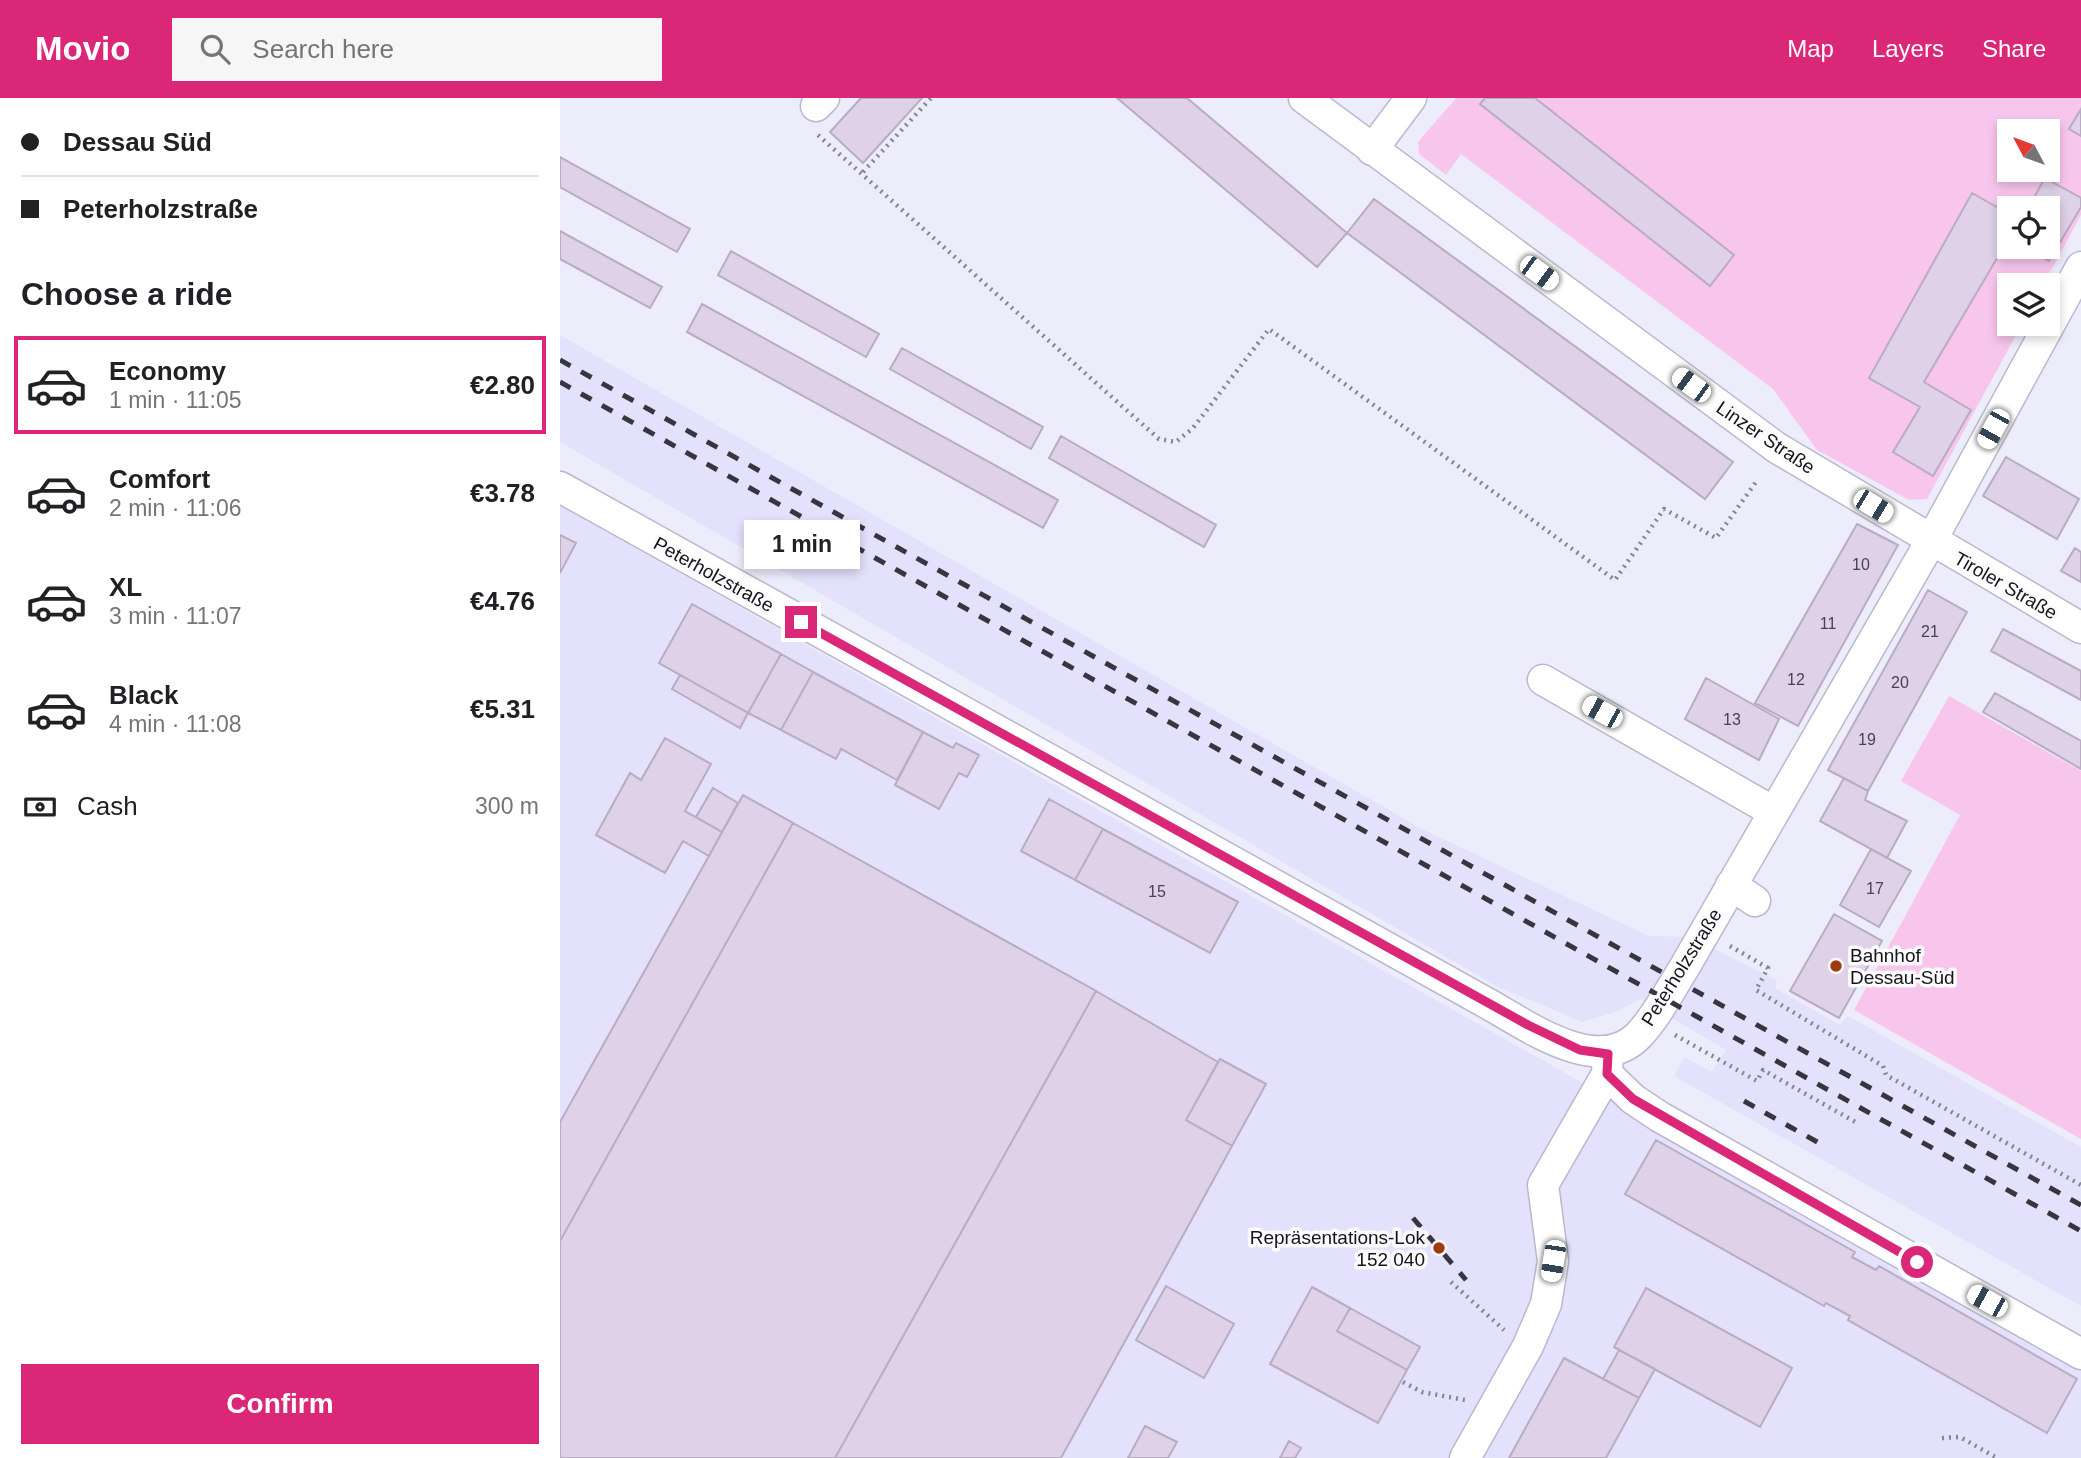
<!DOCTYPE html>
<meta charset="utf-8">
<style>
body{margin:0;font-family:Helvetica,sans-serif;background:#f6f6f6;color:#202124;height:100vh;display:flex;flex-direction:column;font-size:26px;white-space:nowrap}
*{box-sizing:border-box;margin:0}
p{font-size:23px;color:#757577}
.icon{flex:none;width:38px;height:38px;fill:none;stroke:currentColor;stroke-width:2;stroke-linecap:round;stroke-linejoin:round}
.map{position:relative;flex:1;overflow:hidden}
.details{display:flex;flex-direction:column;background:#fff;width:560px}
.details>*{flex:none}
.banner{display:grid;align-content:center;height:154px;padding:0 21px;background:#fff}
.needle{width:46px;rotate:311deg}
.tools{position:absolute;left:1437px;top:21px;display:grid;gap:14px}
.tools a{display:grid;place-items:center;width:63px;height:63px;border-radius:0px;background:#fff;box-shadow:0 4px 10px #0003;font-size:35px}
.end{position:absolute;width:32px;height:32px;margin:-16px;border:9px solid #db2777;background:#fff;box-shadow:0 0 0 4px #fff}
.from{border-radius:50%}
.bubble{position:absolute;height:49px;border-radius:0px;background:#fff;box-shadow:0 4px 10px #0003;font-size:23px;font-weight:600;line-height:49px;text-align:center}
.car{position:absolute;width:21px;height:42px;margin:-21px -10px;border-radius:9px;box-shadow:0 0 5px 2px #0007;background:linear-gradient(#fff 24%,#345 0 40%,#fff 0 76%,#345 0 86%,#fff 0)}
.banner b{display:flex;align-items:center;gap:24px;height:66px;font-size:26px}
.banner b+b{border-top:2px solid #e0e0e0}
.banner i{width:18px;height:18px;background:#202124}
ul{padding:0;list-style:none}
li{display:flex;align-items:center;gap:21px;height:98px;margin:0 14px 10px;padding:0 7px;border:4px solid transparent;border-radius:0px}
li div{flex:1}
li b{display:block;font-size:26px}
li em{font-style:normal;font-weight:600}
li.active{border-color:#db2777}
li>.icon{width:63px;height:63px;stroke-width:1.5}
h2{padding:0 21px;font-size:32px;line-height:84px}
.pay{display:flex;align-items:center;gap:18px;height:77px;padding:0 21px;font-size:26px}
.pay p{margin-inline-start:auto}
.action{display:flex;gap:14px;margin-top:auto;padding:14px 21px}
.action a{flex:1;height:80px;border-radius:0px;background:#db2777;color:#fff;font-size:28px;font-weight:600;line-height:80px;text-align:center}
header{display:flex;align-items:center;gap:42px;box-sizing:border-box;height:98px;padding:0 35px;background:#db2777;color:#fff}
header strong{font-size:33px}
nav{display:flex;gap:38px;margin-inline-start:auto;font-size:24px}
.search{width:490px;height:63px;background:#f6f6f6;display:flex;align-items:center;gap:18px;box-sizing:border-box;padding:0 24px;border-radius:0px;color:#757577;font-size:26px}
main{display:flex;flex:1;min-height:0}
.map>svg:first-child{display:block}
.built{fill:#e3e1fb}
.green{fill:#f8c6ed;fill-rule:evenodd}
.building{fill:#dfd1e8;stroke:#b9acc2;stroke-width:2}
.lines{fill:none;stroke-linecap:round;stroke-linejoin:round}
.minor-casing{stroke:#bab8d0;stroke-width:33}
.path{stroke:#858490;stroke-width:4.5;stroke-dasharray:2 5;stroke-linecap:butt}
.minor{stroke:#fff;stroke-width:30}
.rail{stroke:#373640;stroke-width:5;stroke-dasharray:12 12;stroke-linecap:butt}
.route{stroke:#db2777;stroke-width:9}
.poi-dot{fill:#a03b0d;stroke:#fbfbfb;stroke-width:2.5}
.labels{text-anchor:middle;stroke-width:7;stroke-linejoin:round;paint-order:stroke}
.number-label{font-size:16px;fill:#484350}
.street-label{font-size:19px;fill:#15141d;stroke:#fbfbfb}
.poi-label{font-size:19px;fill:#15141d;stroke:#fbfbfb;text-anchor:start}
</style>
<header>
<strong>Movio</strong>
<div class="search"><svg class="icon" aria-label="search" viewBox="0 0 24 24"><circle cx="10" cy="10" r="6"/><path d="M15 15l6 6"/></svg>Search here</div>
<nav><a>Map</a><a>Layers</a><a>Share</a></nav>
</header>
<main>
<section class="details">
<div class="banner">
<b><i class="from"></i>Dessau Süd</b>
<b><i></i>Peterholzstraße</b>
</div>
<h2>Choose a ride</h2>
<ul>
<li class="active"><svg class="icon" aria-label="car" viewBox="0 0 24 24"><path d="M5 17H2v-5l4-1 3-4h7l3 4 3 1v5h-3M9 17h6M6 11h13"/><circle cx="7" cy="17" r="2"/><circle cx="17" cy="17" r="2"/></svg><div><b>Economy</b><p>1 min · 11:05</p></div><em>€2.80</em></li>
<li><svg class="icon" aria-label="car" viewBox="0 0 24 24"><path d="M5 17H2v-5l4-1 3-4h7l3 4 3 1v5h-3M9 17h6M6 11h13"/><circle cx="7" cy="17" r="2"/><circle cx="17" cy="17" r="2"/></svg><div><b>Comfort</b><p>2 min · 11:06</p></div><em>€3.78</em></li>
<li><svg class="icon" aria-label="car" viewBox="0 0 24 24"><path d="M5 17H2v-5l4-1 3-4h7l3 4 3 1v5h-3M9 17h6M6 11h13"/><circle cx="7" cy="17" r="2"/><circle cx="17" cy="17" r="2"/></svg><div><b>XL</b><p>3 min · 11:07</p></div><em>€4.76</em></li>
<li><svg class="icon" aria-label="car" viewBox="0 0 24 24"><path d="M5 17H2v-5l4-1 3-4h7l3 4 3 1v5h-3M9 17h6M6 11h13"/><circle cx="7" cy="17" r="2"/><circle cx="17" cy="17" r="2"/></svg><div><b>Black</b><p>4 min · 11:08</p></div><em>€5.31</em></li>
</ul>
<div class="pay"><svg class="icon" aria-label="cash" viewBox="0 0 24 24"><path d="M3 7h18v10H3z"/><circle cx="12" cy="12" r="2"/></svg>Cash<p>300 m</p></div>
<div class="action"><a>Confirm</a></div>
</section>
<div class="map">
<svg width="1521" height="1360" viewBox="0 0 1521 1360">
<rect width="100%" height="100%" fill="#edecfb"/>
<!-- built -->
<path class="built" d="M 0,237 L 864,732 L 1089,838 L 1130,839 L 1217,882 L 1215,890 L 1280,927 L 1288,918 L 1521,1049 L 1521,1208 L 1114,978 L 1124,959 L 1152,974 L 1166,952 L 1080,901 L 1058,913 L 1022,924 L 934,887 L 0,344 Z
M 0,408 L 1521,1266 L 1521,1360 L 0,1360 Z"/>
<!-- green -->
<path class="green" d="M 896,0 L 1521,0 L 1521,117 L 1483,187 L 1449,187 L 1449,226 L 1462,226 L 1367,401 L 1349,402 L 1257,352 L 1213,291 L 901,56 L 886,77 L 859,56 L 858,44 ZM 1449,33 L 1488,33 L 1488,72 L 1449,72 ZM 1449,110 L 1488,110 L 1488,149 L 1449,149 Z
M 1389,598 L 1521,673 L 1521,1041 L 1294,912 L 1400,717 L 1341,683 Z"/>
<!-- building -->
<path class="building" d="M 301,0 L 362,0 L 303,65 L 270,34 Z
M 557,0 L 627,0 L 787,135 L 757,169 Z
M 925,0 L 975,0 L 1174,157 L 1150,188 L 920,6 Z
M 1521,11 L 1521,38 L 1509,31 Z
M 0,59 L 130,131 L 117,154 L 0,89 Z
M 1485,80 L 1521,100 L 1521,109 L 1489,163 L 1465,149 L 1488,149 L 1488,110 L 1468,110 Z
M 1412,95 L 1449,116 L 1449,140 L 1364,284 L 1411,312 L 1373,378 L 1333,354 L 1360,309 L 1309,280 Z
M 814,101 L 1173,364 L 1145,401 L 787,135 Z
M 0,133 L 102,189 L 90,210 L 0,161 Z
M 171,153 L 319,236 L 306,259 L 158,177 Z
M 142,206 L 498,402 L 483,430 L 127,234 Z
M 342,250 L 483,329 L 471,351 L 330,271 Z
M 501,338 L 656,427 L 644,449 L 489,360 Z
M 1446,359 L 1519,401 L 1497,441 L 1423,398 Z
M 1297,426 L 1338,447 L 1238,628 L 1195,605 Z
M 0,437 L 16,445 L 0,475 Z
M 1515,450 L 1521,454 L 1521,484 L 1501,473 Z
M 1368,492 L 1407,514 L 1308,693 L 1268,672 Z
M 132,506 L 221,556 L 188,615 L 99,565 Z
M 1443,531 L 1521,573 L 1521,602 L 1431,553 Z
M 221,556 L 253,574 L 221,632 L 188,615 Z
M 253,574 L 363,634 L 337,682 L 281,651 L 276,661 L 221,632 Z
M 120,577 L 188,615 L 180,630 L 112,591 Z
M 1146,580 L 1219,621 L 1199,662 L 1125,621 Z
M 1435,595 L 1521,643 L 1521,671 L 1423,614 Z
M 363,634 L 393,650 L 396,645 L 419,657 L 407,679 L 399,675 L 379,711 L 335,687 Z
M 105,640 L 151,666 L 125,713 L 162,734 L 149,758 L 123,743 L 105,775 L 36,737 L 70,675 L 81,682 Z
M 1284,680 L 1308,693 L 1305,702 L 1347,723 L 1327,760 L 1260,723 Z
M 153,690 L 178,705 L 162,734 L 136,719 Z
M 183,697 L 233,725 L 0,1143 L 0,1024 Z
M 489,701 L 543,731 L 515,782 L 461,753 Z
M 233,725 L 536,893 L 275,1360 L 0,1360 L 0,1143 Z
M 543,731 L 678,804 L 650,855 L 515,782 Z
M 1311,751 L 1351,773 L 1319,829 L 1280,807 Z
M 1274,816 L 1322,843 L 1279,920 L 1230,893 Z
M 536,893 L 658,964 L 626,1022 L 672,1048 L 501,1360 L 275,1360 Z
M 660,961 L 706,986 L 672,1048 L 626,1022 Z
M 1096,1042 L 1295,1154 L 1292,1159 L 1316,1172 L 1319,1168 L 1517,1281 L 1487,1335 L 1288,1222 L 1290,1218 L 1266,1205 L 1264,1208 L 1065,1096 Z
M 606,1188 L 674,1226 L 644,1280 L 576,1242 Z
M 752,1189 L 790,1210 L 777,1233 L 847,1272 L 818,1325 L 710,1266 Z
M 1086,1190 L 1232,1270 L 1200,1329 L 1054,1249 Z
M 790,1210 L 860,1249 L 847,1272 L 777,1233 Z
M 1059,1252 L 1095,1271 L 1079,1300 L 1043,1281 Z
M 1004,1260 L 1079,1300 L 1046,1360 L 949,1360 Z
M 585,1328 L 617,1344 L 608,1360 L 568,1360 Z
M 729,1343 L 741,1350 L 735,1360 L 720,1360 Z"/>
<g class="lines">
<!-- minor casing -->
<g class="minor-casing">
<path id="minor" d="M 744,0 L 1217,350 L 1521,530
M 256,8 L 264,0
M 812,52 L 851,0
M 0,389 L 923,903 C 964,925 1037,981 1079,937 C 1097,918 1110,892 1124,870 L 1371,443 L 1521,169
M 983,582 L 1214,714
M 1171,787 L 1195,803
M 1047,976 L 1073,1001 L 1100,1019 L 1521,1256
M 905,1360 L 968,1248 L 986,1206 L 993,1163 L 983,1087 L 1047,976 L 1048,956"/>
</g>
<!-- path -->
<path class="path" d="M 258,37 L 599,341 L 616,344 L 633,330 L 709,231 L 1055,482 L 1104,411 L 1156,440 L 1196,384
M 303,74 L 371,0
M 1170,848 L 1208,870 L 1196,892 L 1323,968 L 1326,977 L 1521,1087
M 1115,937 L 1197,983 L 1203,972 L 1299,1026
M 891,1184 L 944,1232
M 843,1284 L 862,1294 L 905,1302
M 1382,1340 L 1400,1339 L 1437,1360"/>
<!-- minor -->
<use href="#minor" class="minor"/>
<!-- rail -->
<path class="rail" d="M 0,262 L 1521,1107
M 0,284 L 1521,1133
M 1184,1003 L 1259,1045
M 853,1120 L 906,1182"/>
</g>
<g class="lines">
<!-- route -->
<path class="route" d="M 241,524 L 968,927 L 1020,952 L 1048,956 L 1047,976 L 1073,1001 L 1357,1164"/>
</g>
<!-- markers -->
<g class="poi-dot">
<circle cx="1276" cy="868" r="7"/>
<circle cx="879" cy="1150" r="7"/>
</g>
<g class="labels">
<!-- number labels -->
<g class="number-label">
<text x="1301" y="472">10</text>
<text x="1268" y="531">11</text>
<text x="1370" y="539">21</text>
<text x="1236" y="587">12</text>
<text x="1340" y="590">20</text>
<text x="1172" y="627">13</text>
<text x="1307" y="647">19</text>
<text x="1315" y="796">17</text>
<text x="597" y="799">15</text>
</g>
<!-- street labels -->
<g class="street-label">
<text transform="translate(1206 339) rotate(34)" y="7">Linzer Straße</text>
<text transform="translate(154 476) rotate(29)" y="7">Peterholzstraße</text>
<text transform="translate(1446 487) rotate(30)" y="7">Tiroler Straße</text>
<text transform="translate(1121 869) rotate(-58)" y="7">Peterholzstraße</text>
</g>
<!-- poi labels -->
<g class="poi-label">
<text x="1290" y="864">Bahnhof<tspan x="1290" dy="22">Dessau-Süd</tspan></text>
<text x="865" y="1146" text-anchor="end">Repräsentations-Lok<tspan x="865" dy="22">152 040</tspan></text>
</g>
</g>
</svg>
<div class="tools">
<a><svg class="needle" viewBox="-14 -14 28 28"><path d="M0-13l5 13h-10z" fill="#e53935"/><path d="M0 13l5-13h-10z" fill="#757577"/></svg></a>
<a><svg class="icon" aria-label="locate" viewBox="0 0 24 24"><circle cx="12" cy="12" r="6"/><path d="M12 2v4M12 18v4M2 12h4M18 12h4"/></svg></a>
<a><svg class="icon" aria-label="layers" viewBox="0 0 24 24"><path d="M12 4l9 5-9 5-9-5zM3 14l9 5 9-5"/></svg></a>
</div>
<i class="end from" style="left:1357px;top:1164px"></i>
<i class="end" style="left:241px;top:524px"></i>
<div class="bubble" style="left:184px;top:422px;width:116px">1 min</div>
<i class="car" style="left:979px;top:175px;rotate:126deg"></i>
<i class="car" style="left:1131px;top:287px;rotate:306deg"></i>
<i class="car" style="left:1433px;top:331px;rotate:209deg"></i>
<i class="car" style="left:1313px;top:408px;rotate:121deg"></i>
<i class="car" style="left:1042px;top:614px;rotate:299deg"></i>
<i class="car" style="left:993px;top:1163px;rotate:189deg"></i>
<i class="car" style="left:1427px;top:1203px;rotate:299deg"></i>
</div>
</main>
